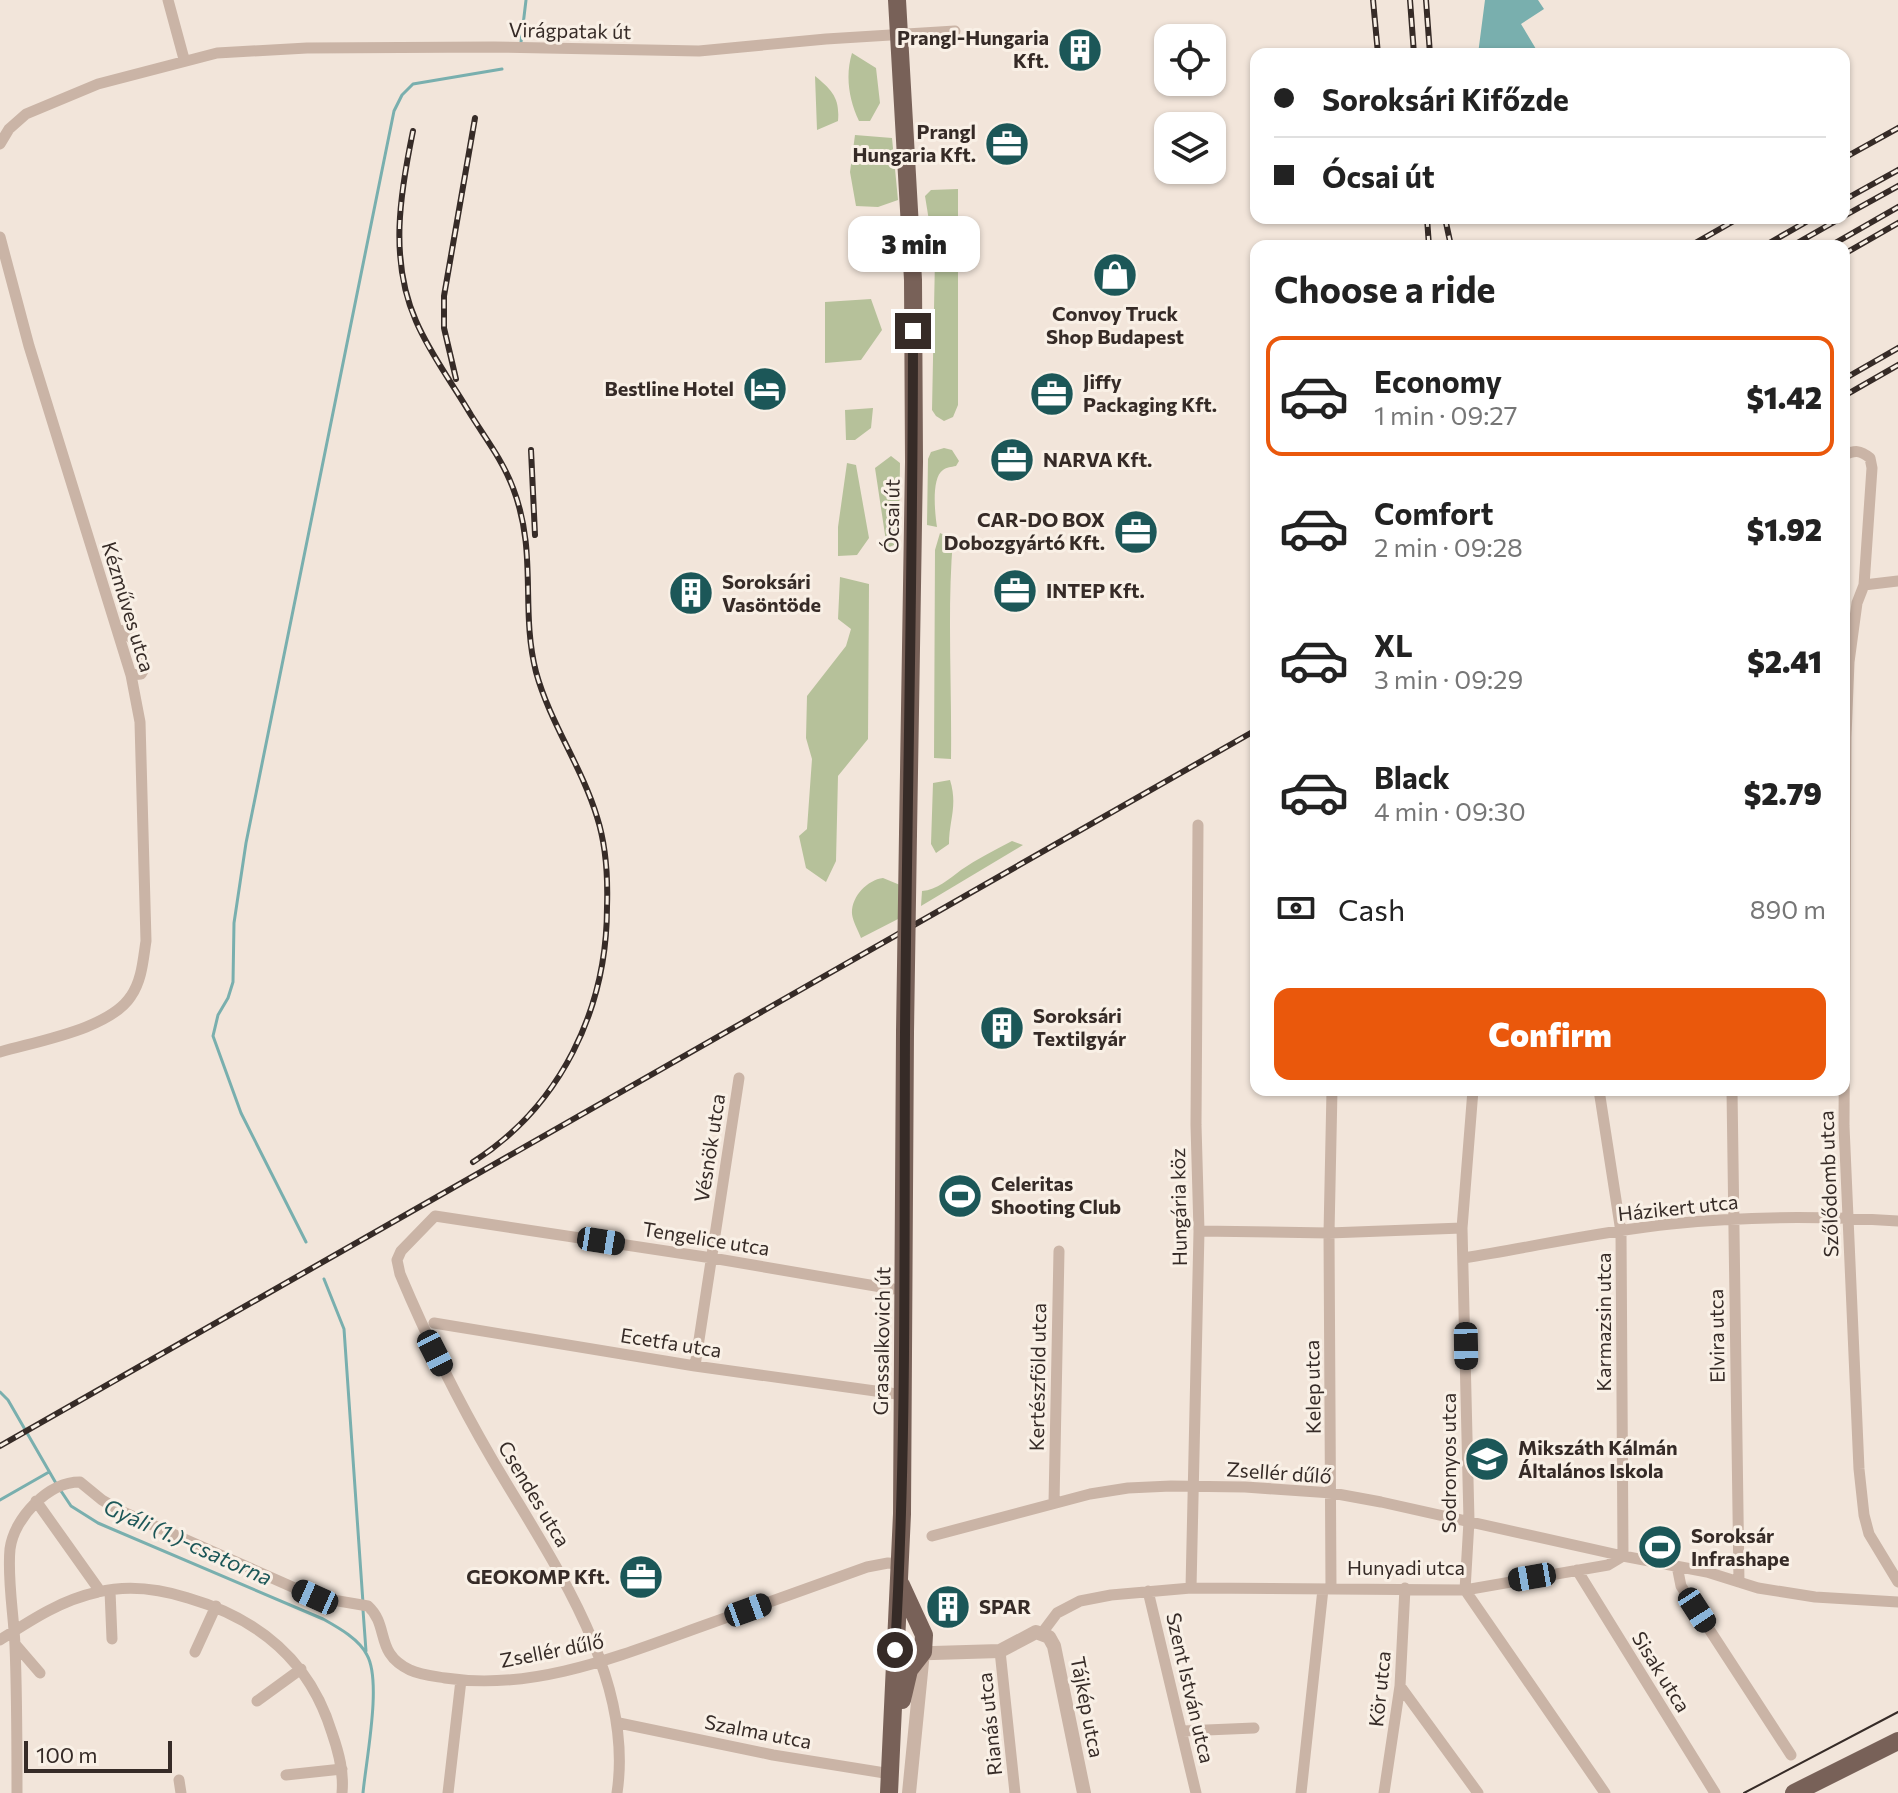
<!DOCTYPE html>
<meta charset="utf-8">
<style>
body{margin:0;font-family:Commissioner,sans-serif;background:#f6f6f6;color:#222;height:100vh;display:flex;flex-direction:column;font-size:30px;white-space:nowrap}
*{box-sizing:border-box;margin:0}
p{font-size:26px;color:#767676}
.icon{flex:none;width:44px;height:44px;fill:none;stroke:currentColor;stroke-width:2;stroke-linecap:round;stroke-linejoin:round}
.map{position:relative;flex:1;overflow:hidden}
.panel{position:absolute;left:1250px;top:240px;width:600px;height:856px;display:flex;flex-direction:column;background:#fff;border-radius:16px;box-shadow:0 2px 6px #0004}
.panel>*{flex:none}
.hud{position:absolute;left:1250px;top:48px;width:600px;height:176px;border-radius:16px;box-shadow:0 2px 6px #0004;display:grid;align-content:center;height:176px;padding:0 24px;background:#fff}
.controls{position:absolute;left:1154px;top:24px;display:grid;gap:16px}
.controls a{display:grid;place-items:center;width:72px;height:72px;border-radius:16px;background:#fff;box-shadow:0 2px 6px #0004;font-size:40px}
.scale{position:absolute;left:24px;bottom:20px;width:148px;box-sizing:border-box;padding-left:8px;border:4px solid #362b27;border-top:0;font-size:22px;line-height:28px;white-space:nowrap;color:#362b27;-webkit-text-stroke:6px #f9f0e6;paint-order:stroke}
.end{position:absolute;width:36px;height:36px;margin:-18px;border:10px solid #362b27;background:#fff;box-shadow:0 0 0 4px #fff}
.from{border-radius:50%}
.bubble{position:absolute;height:56px;border-radius:16px;background:#fff;box-shadow:0 2px 6px #0004;font-size:26px;font-weight:800;line-height:56px;text-align:center}
.car{position:absolute;width:24px;height:48px;margin:-24px -12px;border-radius:10px;box-shadow:0 0 6px 2px #0007;background:linear-gradient(#222 24%,#8ab4d8 0 40%,#222 0 76%,#8ab4d8 0 86%,#222 0)}
.hud b{display:flex;align-items:center;gap:28px;height:76px;font-size:30px}
.hud b+b{border-top:2px solid #e0e0e0}
.hud i{width:20px;height:20px;background:#222}
ul{padding:0;list-style:none}
li{display:flex;align-items:center;gap:24px;height:120px;margin:0 16px 12px;padding:0 8px;border:4px solid transparent;border-radius:16px}
li div{flex:1}
li b{display:block;font-size:30px}
li em{font-style:normal;font-weight:800}
li.on{border-color:#ea580c}
li>.icon{width:72px;height:72px;stroke-width:1.5}
h2{padding:0 24px;font-size:36px;line-height:96px}
.pay{display:flex;align-items:center;gap:20px;height:88px;padding:0 24px;font-size:30px}
.pay p{margin-inline-start:auto}
.cta{display:flex;gap:16px;margin-top:auto;padding:16px 24px}
.cta a{flex:1;height:92px;border-radius:16px;background:#ea580c;color:#fff;font-size:32px;font-weight:800;line-height:92px;text-align:center}
.map>svg:first-child{display:block}
.green{fill:#b6c19a}
.water{fill:#79afae}
.lines{fill:none;stroke-linecap:round;stroke-linejoin:round}
.stream{stroke:#79afae;stroke-width:3}
.minor{stroke:#cab4a6;stroke-width:11}
.tertiary{stroke:#cab4a6;stroke-width:14}
.primary{stroke:#786158;stroke-width:18}
.tram{stroke:#362b27;stroke-width:2}
.rail-casing{stroke:#362b27;stroke-width:6}
.rail{stroke:#f9f0e6;stroke-width:3;stroke-dasharray:9;stroke-linecap:butt}
.primary-bridge{stroke:#786158;stroke-width:18}
.route{stroke:#362b27;stroke-width:10}
.labels{text-anchor:middle;stroke-width:6;stroke-linejoin:round;paint-order:stroke}
.street-label{font-size:20px;fill:#362b27;stroke:#f9f0e6}
.poi-label{font-size:20px;font-weight:bold;fill:#362b27;stroke:#f9f0e6;text-anchor:start}
.water-label{font-size:22px;font-style:italic;fill:#1c5758;stroke:#f9f0e6}
</style>
<div class="map">
<svg width="1898" height="1793" viewBox="0 0 1898 1793">
<rect width="100%" height="100%" fill="#f2e5da"/>
<!-- green -->
<path class="green" d="M 852,53 L 876,68 L 880,103 L 870,121 L 859,121 C 849,100 845,76 852,53 Z
M 815,76 C 832,90 840,98 838,121 L 817,130 Z
M 855,135 L 892,138 L 898,200 L 878,207 L 856,206 L 850,172 Z
M 958,189 L 958,405 L 953,417 L 944,421 L 936,416 L 932,410 L 935,258 L 925,196 L 931,190 Z
M 871,299 L 882,330 L 861,360 L 825,363 L 825,302 Z
M 873,408 L 871,428 L 855,440 L 846,440 L 845,410 Z
M 944,448 L 952,450 L 959,461 L 956,466 C 951,467 947,467 943,470 C 931,478 935,514 937,527 L 927,525 L 928,459 L 931,452 Z
M 891,456 L 900,463 L 899,526 L 894,545 L 887,548 L 875,468 Z
M 847,463 L 856,465 L 869,538 L 857,555 L 838,556 L 838,527 Z
M 940,533 L 953,539 C 947,612 952,685 951,759 L 934,758 L 935,550 Z
M 840,577 L 869,584 L 868,739 L 838,776 L 836,861 L 826,882 L 806,868 L 799,836 L 807,829 L 812,759 L 806,738 L 807,696 L 846,646 L 851,629 L 838,619 Z
M 950,780 C 958,806 949,820 949,844 L 936,853 L 931,844 L 933,783 Z
M 1012,841 L 1023,845 L 921,906 L 922,891 C 937,890 949,879 961,870 C 977,859 995,850 1012,841 Z
M 883,878 L 900,885 L 900,918 L 861,938 C 858,930 853,922 852,914 C 851,897 867,880 883,878 Z"/>
<!-- water -->
<path class="water" d="M 1485,0 L 1538,0 L 1544,9 L 1521,24 L 1539,54 L 1478,54 Z"/>
<g class="lines">
<!-- stream -->
<path class="stream" d="M 521,42 L 526,0
M 306,1242 L 241,1113 L 213,1036 L 218,1015 L 228,998 L 233,982 L 234,923 L 246,843 L 394,111 L 402,95 L 413,84 L 502,69
M 324,1279 L 344,1329 L 363,1603
M 0,1392 L 8,1400 L 57,1485
M 61,1491 L 71,1506 L 98,1523 L 323,1619 C 339,1628 359,1639 367,1655 C 382,1682 366,1760 363,1793
M 0,1500 L 49,1472
M 363,1610 L 366,1651"/>
<!-- minor -->
<path class="minor" d="M 168,0 L 184,59
M 0,144 L 9,129 L 26,114 L 98,84 L 217,53 L 307,48 L 494,47 L 699,51 L 826,39 L 955,31
M 0,237 L 29,346 L 131,675 L 140,722 L 146,941 C 143,960 142,980 131,996 C 110,1029 37,1041 0,1052
M 1844,455 C 1855,450 1860,450 1870,458 L 1872,468 L 1864,585 L 1857,603 L 1849,662 L 1846,737 L 1844,1126 L 1859,1469 L 1864,1515 L 1869,1534 L 1898,1582
M 1864,585 L 1898,581
M 117,628 L 139,643 L 146,666 L 141,674 L 131,675
M 1473,1090 L 1462,1228 L 1469,1521 L 1465,1590 L 1605,1793
M 1599,1090 L 1621,1232 L 1623,1556
M 1732,1090 L 1739,1582
M 1199,1231 L 1329,1233 L 1462,1228
M 1464,1258 C 1533,1247 1602,1231 1671,1224 C 1746,1216 1822,1216 1898,1221
M 434,1323 L 695,1366 L 904,1395
M 695,1366 L 739,1078
M 36,1501 L 100,1591
M 1054,1503 L 1059,1251
M 932,1536 L 1090,1494 L 1128,1488 L 1171,1486 L 1245,1487 L 1332,1493 L 1381,1502 L 1623,1556 L 1707,1572 L 1758,1588 L 1815,1597 L 1898,1602
M 1677,1566 L 1681,1586 L 1791,1755
M 1577,1570 L 1715,1793
M 1191,1588 L 1199,1231 L 1196,1125 L 1198,825
M 1331,1589 L 1329,1233 L 1332,1090
M 110,1591 L 112,1639
M 1148,1591 L 1196,1793
M 1042,1633 L 1057,1613 L 1080,1601 L 1111,1595 L 1191,1588 L 1465,1590 L 1608,1565 L 1623,1556
M 0,1640 C 31,1620 61,1600 98,1592 C 127,1585 160,1589 188,1598 C 260,1619 310,1661 332,1733 C 339,1753 344,1772 342,1793
M 15,1644 L 40,1673
M 1000,1651 L 1015,1793
M 195,1652 L 216,1606
M 1400,1686 L 1478,1793
M 257,1701 L 301,1669
M 619,1723 L 773,1755 L 891,1774
M 1183,1731 L 1254,1728
M 286,1775 L 342,1769
M 179,1780 L 181,1793
M 17,1793 C 17,1744 17,1695 15,1646 C 14,1616 7,1579 10,1549 C 14,1518 48,1482 80,1482 L 102,1500 L 121,1511 L 315,1597 L 368,1606 C 390,1626 374,1653 410,1670 C 421,1675 433,1676 445,1678 C 537,1692 626,1653 711,1623 C 763,1604 815,1586 867,1567 L 888,1563 L 900,1564
M 448,1793 L 461,1680
M 617,1793 C 635,1674 549,1557 492,1459 C 457,1399 427,1338 400,1274 L 397,1260 L 401,1251 L 435,1216 L 712,1258 L 893,1289
M 1301,1793 L 1323,1589
M 1384,1793 L 1400,1686 L 1405,1588"/>
<!-- tertiary -->
<path class="tertiary" d="M 895,1650 L 900,1654 L 1000,1651 L 1036,1632 L 1049,1637 L 1054,1646 L 1084,1793
M 909,1793 L 923,1652"/>
<!-- primary -->
<path class="primary" d="M 897,0 L 913,280 L 914,462 L 908,834
M 901,1585 L 924,1635 L 923,1652 L 909,1670 L 902,1700
M 889,1793 L 902,1514 L 905,1032
M 1794,1793 L 1898,1741"/>
<!-- tram -->
<path class="tram" d="M 1744,1793 L 1898,1712"/>
<!-- rail casing -->
<g class="rail-casing">
<path id="rail" d="M 1373,0 L 1378,54
M 1410,0 L 1414,54
M 1426,0 L 1430,54
M 413,131 C 400,194 389,260 416,321 C 430,354 453,384 471,415 C 486,439 503,461 513,488 C 538,553 520,609 536,672 C 550,723 582,767 597,817 C 606,845 608,877 607,907 C 607,1009 561,1106 473,1162
M 1844,158 L 1898,128
M 1844,200 L 1898,170
M 1844,216 L 1898,186
M 1427,218 L 1429,246
M 1445,218 L 1451,246
M 1690,246 L 1739,218
M 1764,246 L 1813,218
M 1792,246 L 1841,218
M 1830,246 L 1898,207
M 1844,254 L 1898,223
M 456,379 L 444,328 L 444,296 L 475,118
M 1844,379 L 1898,348
M 1844,396 L 1898,365
M 531,450 L 535,535
M 0,1446 L 1256,730"/>
</g>
<!-- rail -->
<use href="#rail" class="rail"/>
<!-- primary-bridge -->
<path class="primary-bridge" d="M 905,1032 L 908,834"/>
</g>
<g class="lines">
<!-- route -->
<path class="route" d="M 895,1650 C 907,1445 904,1240 905,1034 C 907,800 913,565 913,331"/>
</g>
<!-- icons -->
<defs>
<g id="building-disc" transform="scale(2.3)"><circle r="9.5" fill="#1c5758" stroke="#f9f0e6"/><path d="M-4-6H4V6H1V3H-1V6H-4ZM-2.5-4.3h1.7v1.8h-1.7ZM.8-4.3h1.7v1.8H.8ZM-2.5-1h1.7V.8h-1.7ZM.8-1h1.7V.8H.8Z" fill="#fff"/></g>
<g id="office-disc" transform="scale(2.3)"><circle r="9.5" fill="#1c5758" stroke="#f9f0e6"/><path d="M-6-3h4V-5.5h4V-3h4V5H-6ZM-1-4.5V-3h2v-1.5ZM-6 0V1H6V0Z" fill="#fff"/></g>
<g id="shop-disc" transform="scale(2.3)"><circle r="9.5" fill="#1c5758" stroke="#f9f0e6"/><path d="M-5-2.5h2.3a2.7 3.5 0 0 1 5.4 0H5L5.5 6h-11ZM-1.5-2.5h3a1.5 2.3 0 0 0-3 0Z" fill="#fff"/></g>
<g id="hotel-disc" transform="scale(2.3)"><circle r="9.5" fill="#1c5758" stroke="#f9f0e6"/><path d="M-6-4.5h1.5V1H6V5H4.5V3h-9V5H-6ZM-4 0a1.8 1.8 0 1 1 3.6 0ZM.5 0V-2.5h3Q6-2.5 6 0Z" fill="#fff"/></g>
<g id="stadium-disc" transform="scale(2.3)"><circle r="9.5" fill="#1c5758" stroke="#f9f0e6"/><path d="M0-5a6.5 5 0 1 0 0 10a6.5 5 0 1 0 0-10ZM-3.5-1.8h7v3.6h-7Z" fill="#fff"/></g>
<g id="school-disc" transform="scale(2.3)"><circle r="9.5" fill="#1c5758" stroke="#f9f0e6"/><path d="M0-5L7-2L0 1L-7-2ZM-4 1L0 2.5L4 1V4Q0 6-4 4Z" fill="#fff"/></g>
</defs>
<g fill-rule="evenodd">
<use href="#building-disc" x="1080" y="50"/>
<use href="#office-disc" x="1007" y="144"/>
<use href="#shop-disc" x="1115" y="275"/>
<use href="#hotel-disc" x="765" y="389"/>
<use href="#office-disc" x="1052" y="394"/>
<use href="#office-disc" x="1012" y="460"/>
<use href="#office-disc" x="1136" y="532"/>
<use href="#office-disc" x="1015" y="591"/>
<use href="#building-disc" x="691" y="593"/>
<use href="#building-disc" x="1002" y="1028"/>
<use href="#stadium-disc" x="960" y="1196"/>
<use href="#school-disc" x="1487" y="1459"/>
<use href="#stadium-disc" x="1660" y="1547"/>
<use href="#office-disc" x="641" y="1577"/>
<use href="#building-disc" x="948" y="1607"/>
</g>
<g class="labels">
<!-- street labels -->
<g class="street-label">
<text transform="translate(570 31) rotate(1)" y="7">Virágpatak út</text>
<text transform="translate(892 516) rotate(-89)" y="7">Ócsai út</text>
<text transform="translate(128 607) rotate(73)" y="7">Kézműves utca</text>
<text transform="translate(710 1148) rotate(-81)" y="7">Vésnök utca</text>
<text transform="translate(1829 1184) rotate(-92)" y="7">Szőlődomb utca</text>
<text transform="translate(1179 1207) rotate(-91)" y="7">Hungária köz</text>
<text transform="translate(1678 1208) rotate(-6)" y="7">Házikert utca</text>
<text transform="translate(706 1239) rotate(9)" y="7">Tengelice utca</text>
<text transform="translate(1604 1322) rotate(-90)" y="7">Karmazsin utca</text>
<text transform="translate(1717 1336) rotate(-91)" y="7">Elvira utca</text>
<text transform="translate(882 1341) rotate(-89)" y="7">Grassalkovich út</text>
<text transform="translate(671 1343) rotate(9)" y="7">Ecetfa utca</text>
<text transform="translate(1038 1377) rotate(-89)" y="7">Kertészföld utca</text>
<text transform="translate(1313 1387) rotate(-91)" y="7">Kelep utca</text>
<text transform="translate(1449 1463) rotate(-90)" y="7">Sodronyos utca</text>
<text transform="translate(1279 1473) rotate(4)" y="7">Zsellér dűlő</text>
<text transform="translate(534 1494) rotate(59)" y="7">Csendes utca</text>
<text x="1406" y="1575">Hunyadi utca</text>
<text transform="translate(552 1651) rotate(-11)" y="7">Zsellér dűlő</text>
<text transform="translate(1661 1672) rotate(58)" y="7">Sisak utca</text>
<text transform="translate(1190 1688) rotate(77)" y="7">Szent István utca</text>
<text transform="translate(1380 1689) rotate(-84)" y="7">Kör utca</text>
<text transform="translate(1087 1707) rotate(79)" y="7">Tájkép utca</text>
<text transform="translate(990 1724) rotate(-96)" y="7">Rianás utca</text>
<text transform="translate(758 1732) rotate(11)" y="7">Szalma utca</text>
</g>
<!-- poi labels -->
<g class="poi-label">
<text x="1049" y="45" text-anchor="end">Prangl-Hungaria<tspan x="1049" dy="23">Kft.</tspan></text>
<text x="976" y="139" text-anchor="end">Prangl<tspan x="976" dy="23">Hungaria Kft.</tspan></text>
<text x="1115" y="321" text-anchor="middle">Convoy Truck<tspan x="1115" dy="23">Shop Budapest</tspan></text>
<text x="1083" y="389">Jiffy<tspan x="1083" dy="23">Packaging Kft.</tspan></text>
<text x="734" y="396" text-anchor="end">Bestline Hotel</text>
<text x="1043" y="467">NARVA Kft.</text>
<text x="1105" y="527" text-anchor="end">CAR-DO BOX<tspan x="1105" dy="23">Dobozgyártó Kft.</tspan></text>
<text x="722" y="589">Soroksári<tspan x="722" dy="23">Vasöntöde</tspan></text>
<text x="1046" y="598">INTEP Kft.</text>
<text x="1033" y="1023">Soroksári<tspan x="1033" dy="23">Textilgyár</tspan></text>
<text x="991" y="1191">Celeritas<tspan x="991" dy="23">Shooting Club</tspan></text>
<text x="1518" y="1455">Mikszáth Kálmán<tspan x="1518" dy="23">Általános Iskola</tspan></text>
<text x="1691" y="1543">Soroksár<tspan x="1691" dy="23">Infrashape</tspan></text>
<text x="610" y="1584" text-anchor="end">GEOKOMP Kft.</text>
<text x="979" y="1614">SPAR</text>
</g>
<!-- water labels -->
<g class="water-label">
<text transform="translate(188 1542) rotate(24)" y="8">Gyáli (1.)-csatorna</text>
</g>
</g>
</svg>
<div class="controls">
<a><svg class="icon" aria-label="locate" viewBox="0 0 24 24"><circle cx="12" cy="12" r="6"/><path d="M12 2v4M12 18v4M2 12h4M18 12h4"/></svg></a>
<a><svg class="icon" aria-label="layers" viewBox="0 0 24 24"><path d="M12 4l9 5-9 5-9-5zM3 14l9 5 9-5"/></svg></a>
</div>
<div class="scale">100 m</div>
<i class="end from" style="left:895px;top:1650px"></i>
<i class="end" style="left:913px;top:331px"></i>
<div class="bubble" style="left:848px;top:216px;width:132px">3 min</div>
<i class="car" style="left:601px;top:1241px;rotate:99deg"></i>
<i class="car" style="left:1466px;top:1346px;rotate:179deg"></i>
<i class="car" style="left:435px;top:1353px;rotate:153deg"></i>
<i class="car" style="left:1532px;top:1577px;rotate:260deg"></i>
<i class="car" style="left:315px;top:1597px;rotate:294deg"></i>
<i class="car" style="left:748px;top:1610px;rotate:70deg"></i>
<i class="car" style="left:1697px;top:1610px;rotate:147deg"></i>
<div class="hud">
<b><i class="from"></i>Soroksári Kifőzde</b>
<b><i></i>Ócsai út</b>
</div>
<section class="panel">
<h2>Choose a ride</h2>
<ul>
<li class="on"><svg class="icon" aria-label="car" viewBox="0 0 24 24"><path d="M5 17H2v-5l4-1 3-4h7l3 4 3 1v5h-3M9 17h6M6 11h13"/><circle cx="7" cy="17" r="2"/><circle cx="17" cy="17" r="2"/></svg><div><b>Economy</b><p>1 min · 09:27</p></div><em>$1.42</em></li>
<li><svg class="icon" aria-label="car" viewBox="0 0 24 24"><path d="M5 17H2v-5l4-1 3-4h7l3 4 3 1v5h-3M9 17h6M6 11h13"/><circle cx="7" cy="17" r="2"/><circle cx="17" cy="17" r="2"/></svg><div><b>Comfort</b><p>2 min · 09:28</p></div><em>$1.92</em></li>
<li><svg class="icon" aria-label="car" viewBox="0 0 24 24"><path d="M5 17H2v-5l4-1 3-4h7l3 4 3 1v5h-3M9 17h6M6 11h13"/><circle cx="7" cy="17" r="2"/><circle cx="17" cy="17" r="2"/></svg><div><b>XL</b><p>3 min · 09:29</p></div><em>$2.41</em></li>
<li><svg class="icon" aria-label="car" viewBox="0 0 24 24"><path d="M5 17H2v-5l4-1 3-4h7l3 4 3 1v5h-3M9 17h6M6 11h13"/><circle cx="7" cy="17" r="2"/><circle cx="17" cy="17" r="2"/></svg><div><b>Black</b><p>4 min · 09:30</p></div><em>$2.79</em></li>
</ul>
<div class="pay"><svg class="icon" aria-label="cash" viewBox="0 0 24 24"><path d="M3 7h18v10H3z"/><circle cx="12" cy="12" r="2"/></svg>Cash<p>890 m</p></div>
<div class="cta"><a>Confirm</a></div>
</section>
</div>
